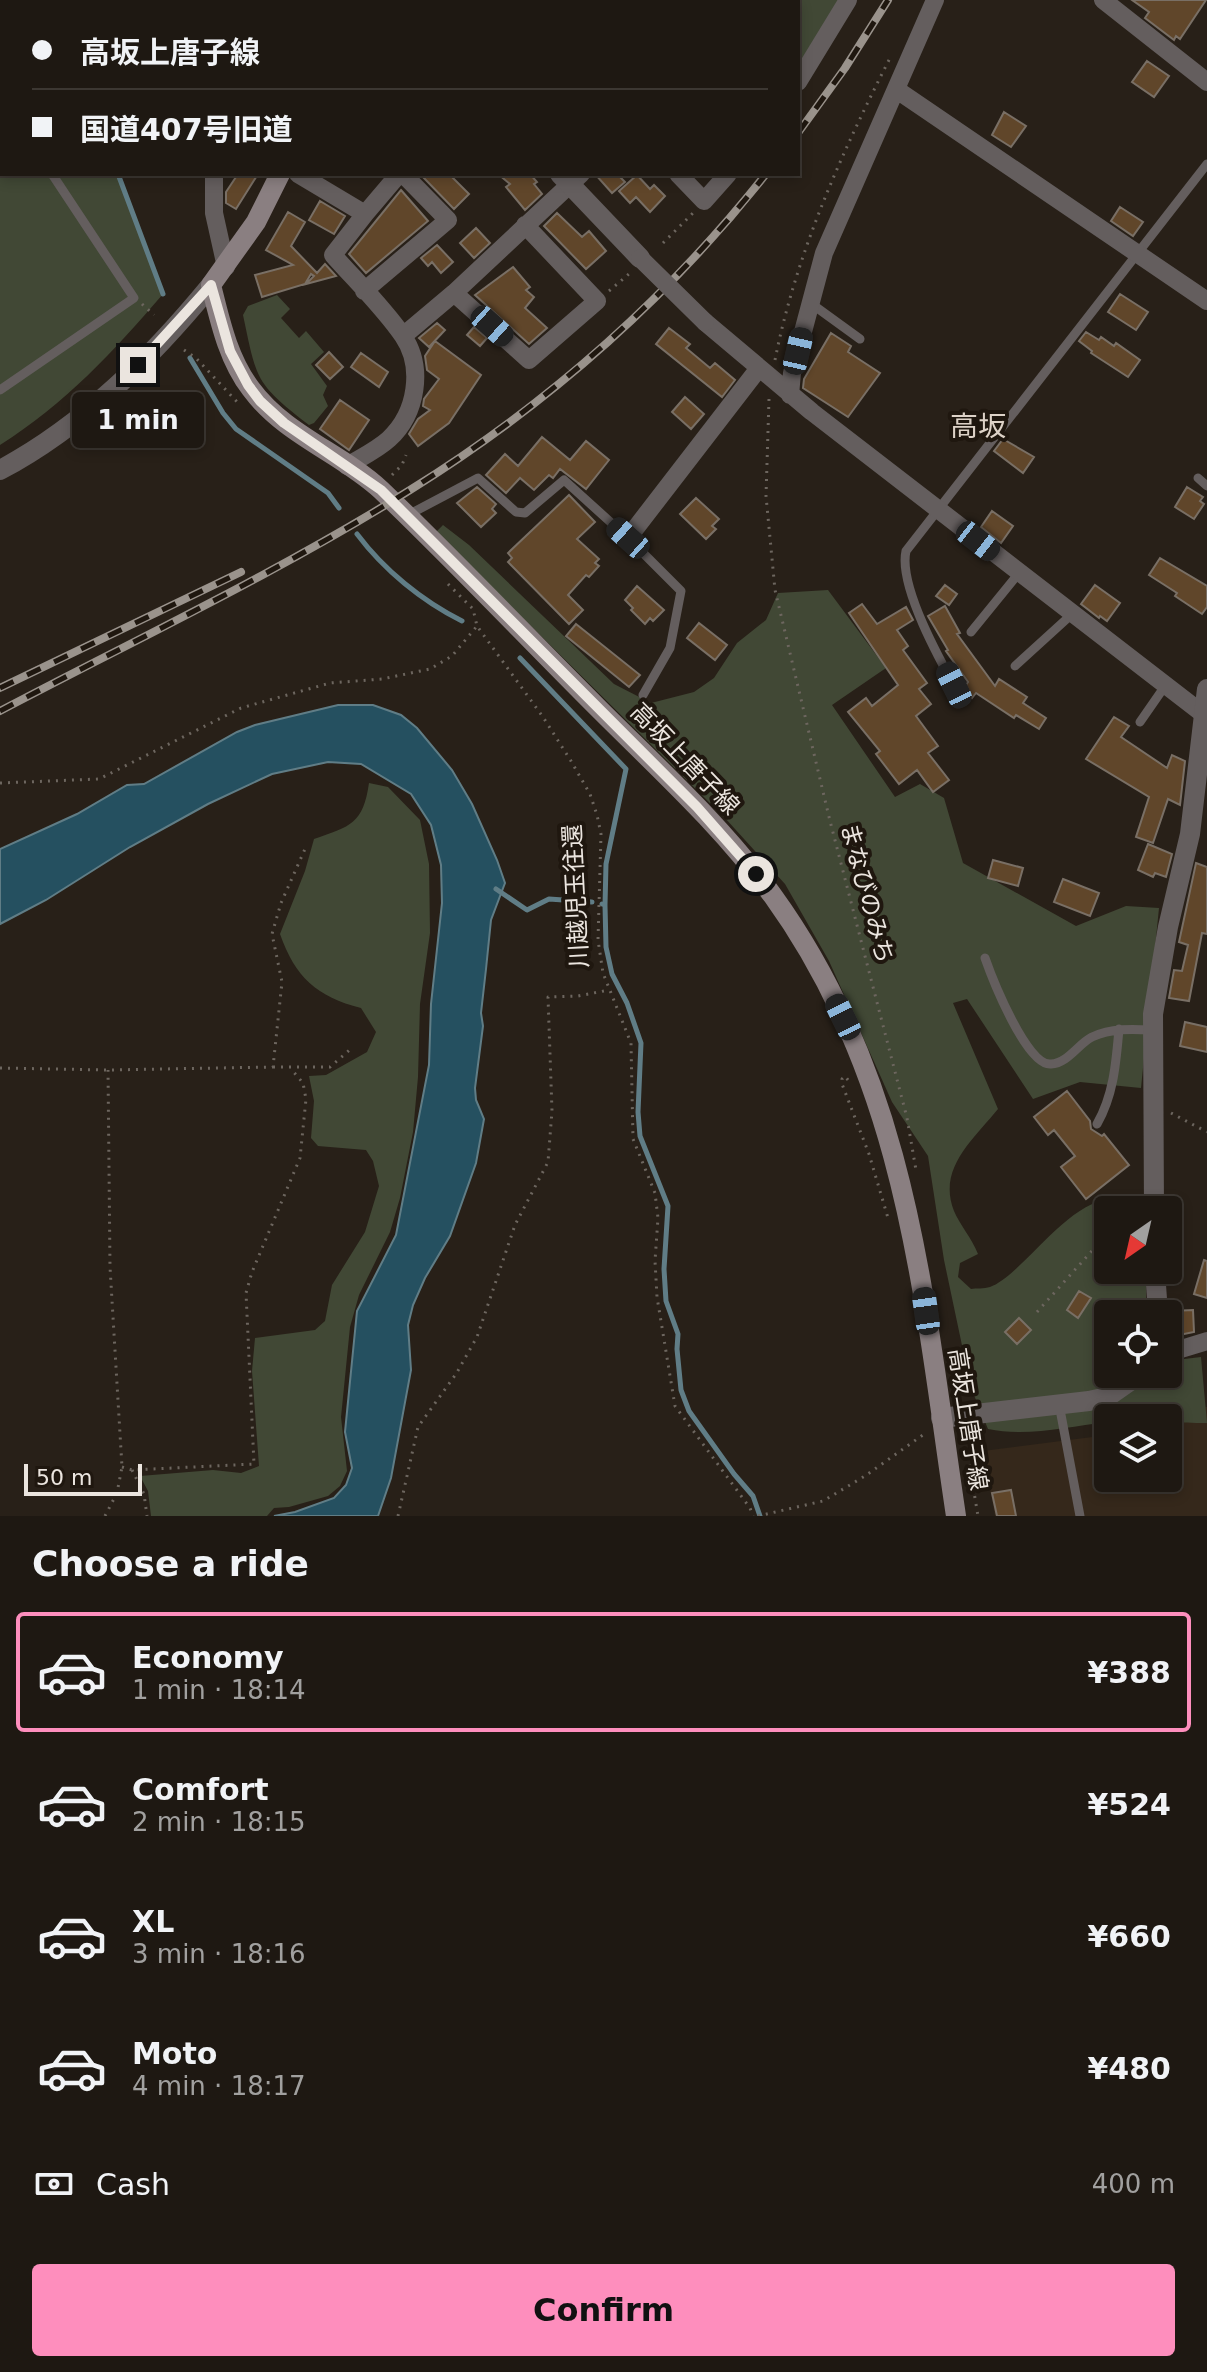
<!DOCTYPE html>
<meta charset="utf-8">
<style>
body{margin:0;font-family:"DejaVu Sans","Noto Sans JP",sans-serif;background:#2b2520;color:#f1f3f6;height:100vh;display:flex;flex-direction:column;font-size:30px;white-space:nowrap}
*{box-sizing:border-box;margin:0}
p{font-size:26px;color:#a1a09f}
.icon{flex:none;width:44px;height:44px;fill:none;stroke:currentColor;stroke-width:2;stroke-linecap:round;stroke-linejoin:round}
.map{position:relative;height:1516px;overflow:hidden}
.side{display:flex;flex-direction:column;background:#1e1812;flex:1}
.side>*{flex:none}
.banner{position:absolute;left:0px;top:0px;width:800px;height:176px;box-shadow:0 4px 12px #0003,0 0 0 2px #3c3732;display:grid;align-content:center;height:176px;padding:0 32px;background:#1e1812}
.needle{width:52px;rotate:214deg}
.controls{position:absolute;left:1094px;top:1196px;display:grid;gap:16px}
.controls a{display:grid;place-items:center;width:88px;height:88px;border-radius:8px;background:#1e1812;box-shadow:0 4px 12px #0003,0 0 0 2px #3c3732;font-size:40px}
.scale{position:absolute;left:24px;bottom:20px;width:118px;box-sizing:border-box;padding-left:8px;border:4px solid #ebe5df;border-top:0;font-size:22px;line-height:28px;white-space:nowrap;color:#ebe5df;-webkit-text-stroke:6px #1f170f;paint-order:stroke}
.end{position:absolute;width:36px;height:36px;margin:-18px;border:10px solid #ebe5df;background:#111;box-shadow:0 0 0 4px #111}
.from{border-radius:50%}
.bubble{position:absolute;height:56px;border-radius:8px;background:#1e1812;box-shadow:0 4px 12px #0003,0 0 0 2px #3c3732;font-size:26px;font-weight:600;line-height:56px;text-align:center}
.car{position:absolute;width:24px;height:48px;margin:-24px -12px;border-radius:10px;box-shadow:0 0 6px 2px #0007;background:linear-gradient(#222 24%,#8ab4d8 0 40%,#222 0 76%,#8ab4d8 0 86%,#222 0)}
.banner b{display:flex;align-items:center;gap:28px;height:76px;font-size:30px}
.banner b+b{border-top:2px solid #3c3732}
.banner i{width:20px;height:20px;background:#f1f3f6}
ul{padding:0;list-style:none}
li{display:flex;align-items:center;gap:24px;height:120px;margin:0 16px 12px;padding:0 16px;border:4px solid transparent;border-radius:8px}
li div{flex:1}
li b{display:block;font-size:30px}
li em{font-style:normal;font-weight:600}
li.selected{border-color:#fe8ebd}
li>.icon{width:72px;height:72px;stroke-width:1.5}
h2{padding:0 32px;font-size:36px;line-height:96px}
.pay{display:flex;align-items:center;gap:20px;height:88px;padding:0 32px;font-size:30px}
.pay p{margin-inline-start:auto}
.button{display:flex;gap:16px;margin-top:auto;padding:16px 32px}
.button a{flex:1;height:92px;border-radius:8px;background:#fe8ebd;color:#111;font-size:32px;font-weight:600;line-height:92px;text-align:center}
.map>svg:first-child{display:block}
.built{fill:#35281b}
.green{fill:#414835}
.water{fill:#255060;stroke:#607d86;stroke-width:2}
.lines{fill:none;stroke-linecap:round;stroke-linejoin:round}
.stream{stroke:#607d86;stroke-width:5}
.building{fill:#60462a;stroke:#796f65;stroke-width:2}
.path{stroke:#6d665f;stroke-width:3;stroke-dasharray:2 6;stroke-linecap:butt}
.service{stroke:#645e5e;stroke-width:9}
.minor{stroke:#645e5e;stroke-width:18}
.tertiary{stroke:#645e5e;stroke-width:20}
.secondary{stroke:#8a7f81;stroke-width:20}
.rail-casing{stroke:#9a938c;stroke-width:8}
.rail{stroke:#1f170f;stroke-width:5;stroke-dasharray:15;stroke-linecap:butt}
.minor-bridge{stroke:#645e5e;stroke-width:18}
.route{stroke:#ebe5df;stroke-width:10}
.labels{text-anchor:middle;stroke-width:8;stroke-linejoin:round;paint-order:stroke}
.street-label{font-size:24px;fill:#ebe5df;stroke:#1f170f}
.quarter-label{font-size:28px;fill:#ddd2c7;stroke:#1f170f}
</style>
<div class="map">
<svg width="1207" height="1516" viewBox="0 0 1207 1516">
<rect width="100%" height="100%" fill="#282018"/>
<!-- built -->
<path class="built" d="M 1162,1403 L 1207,1407 L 1207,1516 L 995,1516 L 983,1451 L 1108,1435 L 1108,1478 L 1168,1478 L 1168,1418 L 1137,1418 Z"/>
<!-- green -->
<path class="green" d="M 0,0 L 15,2 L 2,2 L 2,174 L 118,174 L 163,294 C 113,352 65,404 0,445 Z
M 754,0 L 843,0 L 798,67 L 798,2 L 753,2 Z
M 277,295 L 290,309 L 281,318 L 299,338 L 306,331 L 324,352 L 311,364 L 327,386 L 323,395 L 328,406 L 314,423 L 309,425 C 255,383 257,381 243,315 L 248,306 Z
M 443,525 L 469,545 L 614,684 L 651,703 L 694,692 L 714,678 L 737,643 L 766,620 L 778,593 L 828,590 L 886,668 L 832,705 L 895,797 L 920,784 L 944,798 L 963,863 L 1076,926 L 1126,906 L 1159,908 L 1141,1088 L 1080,1082 L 1033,1099 L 967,999 L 953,1003 L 998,1109 C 974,1139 937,1168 954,1211 C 960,1225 971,1237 978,1254 L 960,1263 L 958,1277 L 971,1289 C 976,1288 984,1289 990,1287 C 1027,1274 1087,1169 1131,1210 L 1108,1210 L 1108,1270 L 1146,1270 L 1146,1314 L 1108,1314 L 1108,1374 L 1145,1374 L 1148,1379 L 1159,1374 L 1168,1374 L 1168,1368 L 1176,1360 L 1201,1357 L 1207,1423 C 1176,1423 1168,1423 1143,1403 C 1132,1411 1123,1418 1108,1418 L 1107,1422 C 1068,1427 1026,1437 988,1429 L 971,1388 L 944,1260 L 928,1156 L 892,1102 L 829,961 L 785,884 L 725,818 L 436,532 Z
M 369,783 L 388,787 L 420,820 L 429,864 L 430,933 L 420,1004 L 418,1077 L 413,1132 L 400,1198 L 390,1232 L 359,1295 L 350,1327 L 341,1417 L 347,1471 L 340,1486 L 328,1496 L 289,1507 L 274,1508 L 267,1516 L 151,1516 L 148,1491 L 140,1476 L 213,1470 L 241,1473 L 259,1466 L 252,1371 L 255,1338 L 315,1330 L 325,1321 L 332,1285 L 365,1232 L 379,1186 L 373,1161 L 366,1150 L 318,1146 L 311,1138 L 314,1101 L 309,1076 L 326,1075 L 367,1052 L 376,1032 L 361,1008 C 317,997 295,977 280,934 L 305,871 L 314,839 C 351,826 363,824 369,783 Z"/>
<!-- water -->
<path class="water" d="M 338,705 L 373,705 L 401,715 L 417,728 L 452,770 L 472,804 L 497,860 L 505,883 L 491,920 L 486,969 L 481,1013 L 483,1026 L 475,1088 L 476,1100 L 484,1119 L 476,1163 L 450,1236 L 425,1278 L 413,1305 L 408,1325 L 411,1370 L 391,1478 L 378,1516 L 274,1516 L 295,1512 L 334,1498 L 346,1485 L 352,1468 L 345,1432 L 357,1311 L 396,1235 L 429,1065 L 431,1004 L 442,903 L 441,865 L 431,825 L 411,794 L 361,764 L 328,762 L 272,774 L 208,804 L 130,847 L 46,900 L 0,924 L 0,849 L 77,814 L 127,785 L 144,784 L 237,732 L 255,725 Z"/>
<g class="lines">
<!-- stream -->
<path class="stream" d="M 13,0 L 15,2
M 118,174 L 163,294
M 190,358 L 223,413 L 236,429 L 328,493 L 339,508
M 357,534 C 384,570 422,601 462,621
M 520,658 L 626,769 L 606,864 L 605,905
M 496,889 L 527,910 L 549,899 L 592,902
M 602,904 L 605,905 L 606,947 L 612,974 L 627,1003 L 641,1043 L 638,1112 L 640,1136 L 668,1206 L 664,1269 L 666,1301 L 678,1334 L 677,1349 L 681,1390 L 689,1411 L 734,1474 L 753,1496 L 760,1516"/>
</g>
<!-- building -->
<path class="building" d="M 1132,0 L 1206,0 L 1180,39 L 1176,36 L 1174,40 L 1145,18 L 1149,12 Z
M 1147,61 L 1169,76 L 1154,97 L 1132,82 Z
M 1004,112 L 1026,126 L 1011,147 L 992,135 Z
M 238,174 L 258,174 L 236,209 L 226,203 L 226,192 Z
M 420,174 L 449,174 L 469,194 L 454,209 Z
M 498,174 L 530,174 L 537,182 L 534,184 L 542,194 L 525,210 L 506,187 L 510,184 Z
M 595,174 L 617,174 L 625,182 L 612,193 Z
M 637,175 L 650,189 L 654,185 L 665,196 L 650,212 L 636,197 L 630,203 L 619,191 Z
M 401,190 L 428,221 L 366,273 L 349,254 Z
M 320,201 L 345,216 L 334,234 L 309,220 Z
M 1120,207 L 1143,222 L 1133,236 L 1111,221 Z
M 288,212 L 305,222 L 291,246 L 317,273 L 325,264 L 336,276 L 306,284 L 314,276 L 311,274 L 305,284 L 262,297 L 255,275 L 293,265 L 266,250 Z
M 557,213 L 582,237 L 589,231 L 606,251 L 586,269 L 544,226 Z
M 476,228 L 490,243 L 474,258 L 460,243 Z
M 437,245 L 453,262 L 441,273 L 432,262 L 428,266 L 421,258 Z
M 513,267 L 530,287 L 526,290 L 534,297 L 525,308 L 547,328 L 529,344 L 475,295 Z
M 1120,294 L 1148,312 L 1136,330 L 1108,312 Z
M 437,323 L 445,330 L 429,347 L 419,338 Z
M 474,327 L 487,338 L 480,346 L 467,335 Z
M 669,328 L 690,344 L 686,348 L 710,368 L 715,363 L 735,380 L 722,397 L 656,344 Z
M 1086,332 L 1099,340 L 1101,337 L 1114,346 L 1116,343 L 1140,360 L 1128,377 L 1091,353 L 1092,351 L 1079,341 Z
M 831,333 L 851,346 L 848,352 L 880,373 L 848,417 L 803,388 L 804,379 Z
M 435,341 L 481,375 L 449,423 L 418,446 L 409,434 L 418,419 L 430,410 L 423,406 L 424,399 L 439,379 L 427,370 L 425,356 Z
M 329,352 L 343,367 L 330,379 L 316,365 Z
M 361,353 L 388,372 L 379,387 L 351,367 Z
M 685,397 L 704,414 L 691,429 L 672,412 Z
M 340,400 L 369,420 L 349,450 L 320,429 Z
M 542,437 L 570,460 L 586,441 L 609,460 L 586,489 L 560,469 L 553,478 L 549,475 L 534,490 L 520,478 L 506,493 L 486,475 L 505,454 L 518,466 Z
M 1003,439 L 1034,457 L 1023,473 L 994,451 Z
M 477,487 L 496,504 L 492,509 L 496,513 L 481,527 L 457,503 Z
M 1187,487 L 1203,497 L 1200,501 L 1204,504 L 1194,519 L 1175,507 Z
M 569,495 L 595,522 L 577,539 L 599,559 L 595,563 L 599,566 L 589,577 L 586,575 L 568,595 L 583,610 L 569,624 L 508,562 L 512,558 L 508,553 Z
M 696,498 L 719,519 L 712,526 L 716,529 L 706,539 L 680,514 Z
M 992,511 L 1013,526 L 1001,543 L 981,527 Z
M 1160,558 L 1207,586 L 1207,607 L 1202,614 L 1175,596 L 1177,593 L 1149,575 Z
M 945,585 L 957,594 L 949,605 L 936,596 Z
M 1095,585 L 1120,603 L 1107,621 L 1100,616 L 1099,618 L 1081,604 Z
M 637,586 L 664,610 L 653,621 L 650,618 L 645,624 L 631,610 L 633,608 L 625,600 Z
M 862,604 L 877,624 L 906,607 L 913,620 L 897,630 L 908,646 L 903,650 L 927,683 L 919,689 L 931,704 L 916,716 L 938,746 L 928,753 L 949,780 L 933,792 L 917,770 L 899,784 L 876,754 L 880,751 L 848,712 L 866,698 L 872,706 L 898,685 L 849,613 Z
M 945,606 L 960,633 L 957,634 L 995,686 L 999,679 L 1027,697 L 1023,703 L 1046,718 L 1039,729 L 1016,715 L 1014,718 L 976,693 L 972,698 L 968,694 L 964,688 L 968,682 L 946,651 L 948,650 L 928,616 Z
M 699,623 L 727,645 L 715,660 L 687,638 Z
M 576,624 L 640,675 L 629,687 L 566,636 Z
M 1114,717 L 1129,726 L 1121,737 L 1167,768 L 1172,755 L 1185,761 L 1180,805 L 1168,799 L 1153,843 L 1136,837 L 1149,797 L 1086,759 Z
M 1148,844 L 1172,854 L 1166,877 L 1155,873 L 1153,877 L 1138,870 Z
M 993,860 L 1023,868 L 1018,886 L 988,878 Z
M 1196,863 L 1207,867 L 1207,934 L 1202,933 L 1189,1001 L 1169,998 L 1174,970 L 1182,971 L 1188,945 L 1179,942 Z
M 1063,879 L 1099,893 L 1090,916 L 1054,902 Z
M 1185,1022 L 1207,1027 L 1207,1052 L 1180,1046 Z
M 1067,1091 L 1090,1121 L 1091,1129 L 1102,1136 L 1104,1134 L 1129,1165 L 1086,1199 L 1061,1167 L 1075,1156 L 1054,1130 L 1048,1135 L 1034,1117 Z
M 1204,1260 L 1207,1261 L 1207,1298 L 1194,1294 Z
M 1079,1291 L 1091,1298 L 1078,1318 L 1067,1310 Z
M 1193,1310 L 1194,1332 L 1174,1336 L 1172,1311 Z
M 1019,1318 L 1031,1330 L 1017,1344 L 1005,1332 Z
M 1011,1490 L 1016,1516 L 997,1516 L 992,1493 Z"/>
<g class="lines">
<!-- path -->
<path class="path" d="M 663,243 L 693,213
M 609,291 L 630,273
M 142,304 L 154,315
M 184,350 L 196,358 L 239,404
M 775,360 C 796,254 841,154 890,58
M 769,399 L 766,496 L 775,590 L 830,821 L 907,1118 L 916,1170
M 392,475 L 402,465 L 406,455
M 448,584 L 473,609 L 477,626 L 543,717 L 571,761 L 590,794 L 597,815 L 601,834 L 598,940 L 603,973 L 631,1043 L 633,1139 L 655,1193 L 658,1218 L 655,1261 L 657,1297 L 675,1406 L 750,1508 L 753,1516
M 0,783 L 99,779 L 241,708 L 330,683 L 382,679 L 430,669 L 452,656 L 477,626
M 273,1067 L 330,1067 L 353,1047
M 0,1068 L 108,1070 L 273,1067 L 282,982 L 272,934 L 281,903 L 305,849
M 848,1080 L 845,1076 L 842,1079 L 842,1084 L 869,1154 L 888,1218
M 1171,1113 L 1207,1132
M 1128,1210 L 1137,1201
M 1037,1312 L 1108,1233
M 964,1433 L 978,1516
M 122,1467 L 132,1470 L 254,1464 L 246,1293 L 252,1272 L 300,1158 L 306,1099 L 303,1083 L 291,1069
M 132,1470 L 144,1494 L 147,1516
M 105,1516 L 117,1493 L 122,1467 L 110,1267 L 108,1070
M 398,1516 L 418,1427 L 456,1374 L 477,1337 L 515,1225 L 548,1162 L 552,1111 L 548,997 L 578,996 L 609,990
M 758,1516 L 823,1501 L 865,1476 L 927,1432"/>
<!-- service -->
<path class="service" d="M 0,98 L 2,101
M 809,302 L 860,339
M 0,390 L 134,298 L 52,174
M 1198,478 L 1207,486
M 408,515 L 478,478 L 516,512 L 525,513 L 564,480 L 628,538 L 681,591 L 670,648 L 643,695
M 971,632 L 1019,573
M 1015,666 L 1071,615
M 961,698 C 943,666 898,587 906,551 L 1207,164
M 1140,722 L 1165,686
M 985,958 C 992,978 1027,1067 1051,1064 C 1068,1063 1078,1044 1092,1037 C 1112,1028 1131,1029 1153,1030
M 1097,1124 C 1114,1094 1116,1062 1119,1029
M 1059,1404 L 1080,1516"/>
<!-- minor -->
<path class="minor" d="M 58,0 L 59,2
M 207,0 L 219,2
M 549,0 L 550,2
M 1103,0 L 1207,82
M 246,2 L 246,0
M 567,2 L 568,0
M 745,2 L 746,0
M 798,82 L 848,0
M 897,90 L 1207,301
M 214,174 L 214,213 L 226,267
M 298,174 L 365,214 L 333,255 C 356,281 383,307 403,336 C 424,367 417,413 389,439 C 377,450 360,458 347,466
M 678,174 L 704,201 L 728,174
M 365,214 L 399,174
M 364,291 L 448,220 L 403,174
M 454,293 L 529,360 L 597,301 L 525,225
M 705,322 L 812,412 L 1207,717
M 403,336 L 454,293 L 581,174
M 790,395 L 792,373 L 824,253 L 935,0
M 628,538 L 759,368
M 1168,1353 L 1207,1341"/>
<!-- tertiary -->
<path class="tertiary" d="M 430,0 L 432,2
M 560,174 L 640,258
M 0,470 C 83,426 152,357 211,285
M 1154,1210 L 1153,1014 L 1168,927 L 1190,834 L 1207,689
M 1155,1270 L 1158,1314
M 941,1418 L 1089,1401 L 1107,1397 L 1140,1374"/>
<!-- secondary -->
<path class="secondary" d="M 370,2 L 371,0
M 280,174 L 256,222 L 211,285 C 220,321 228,359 251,389 C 285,435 341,453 381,490 C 455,561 526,636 599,709 C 659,769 723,827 773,896 C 908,1083 923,1296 956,1516"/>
<!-- rail casing -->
<g class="rail-casing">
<path id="rail" d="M 798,133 L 845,68 L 888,0
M 0,688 L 241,572
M 0,711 C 137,639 279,572 410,490 C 545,406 667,299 766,174"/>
</g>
<!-- rail -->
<use href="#rail" class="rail"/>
<!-- minor-bridge -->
<path class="minor-bridge" d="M 640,258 L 705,322"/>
</g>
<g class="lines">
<!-- route -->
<path class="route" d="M 138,365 L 211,285 L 230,351 L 248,385 L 260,401 L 284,423 L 381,490 L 697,807 L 756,874"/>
</g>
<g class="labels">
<!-- street labels -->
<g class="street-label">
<text transform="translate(685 759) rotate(46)" y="8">高坂上唐子線</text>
<text transform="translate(867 893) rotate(75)" y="8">まなびのみち</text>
<text transform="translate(576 896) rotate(-93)" y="8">川越児玉往還</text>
<text transform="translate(968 1419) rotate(81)" y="8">高坂上唐子線</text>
</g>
<!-- quarter labels -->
<g class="quarter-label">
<text x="978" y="436">高坂</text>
</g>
</g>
</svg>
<div class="controls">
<a><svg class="needle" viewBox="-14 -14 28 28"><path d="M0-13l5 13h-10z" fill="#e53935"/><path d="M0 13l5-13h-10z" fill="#a1a09f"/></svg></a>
<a><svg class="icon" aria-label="locate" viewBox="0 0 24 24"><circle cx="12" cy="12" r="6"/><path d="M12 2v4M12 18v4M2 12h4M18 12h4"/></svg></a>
<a><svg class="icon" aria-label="layers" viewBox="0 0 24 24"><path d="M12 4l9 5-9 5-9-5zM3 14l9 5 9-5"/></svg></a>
</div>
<div class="scale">50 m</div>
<i class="end from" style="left:756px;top:874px"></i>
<i class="end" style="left:138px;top:365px"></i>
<div class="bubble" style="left:72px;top:392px;width:132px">1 min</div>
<i class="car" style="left:492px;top:326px;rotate:132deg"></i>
<i class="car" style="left:798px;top:351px;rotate:13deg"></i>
<i class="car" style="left:628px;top:538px;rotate:312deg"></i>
<i class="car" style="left:978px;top:541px;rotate:128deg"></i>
<i class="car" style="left:954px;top:685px;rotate:334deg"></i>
<i class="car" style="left:843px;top:1017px;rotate:334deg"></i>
<i class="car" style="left:926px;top:1311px;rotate:352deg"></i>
<div class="banner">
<b><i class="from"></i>高坂上唐子線</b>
<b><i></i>国道407号旧道</b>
</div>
</div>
<section class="side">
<h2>Choose a ride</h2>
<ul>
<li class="selected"><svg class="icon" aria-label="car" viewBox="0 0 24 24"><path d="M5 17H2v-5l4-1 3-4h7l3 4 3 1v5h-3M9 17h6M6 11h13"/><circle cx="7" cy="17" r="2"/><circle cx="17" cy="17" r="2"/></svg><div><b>Economy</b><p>1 min · 18:14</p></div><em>¥388</em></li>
<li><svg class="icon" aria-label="car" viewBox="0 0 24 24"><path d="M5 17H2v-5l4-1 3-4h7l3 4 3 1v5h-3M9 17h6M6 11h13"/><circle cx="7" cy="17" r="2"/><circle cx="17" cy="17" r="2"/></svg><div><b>Comfort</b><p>2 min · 18:15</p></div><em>¥524</em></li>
<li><svg class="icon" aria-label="car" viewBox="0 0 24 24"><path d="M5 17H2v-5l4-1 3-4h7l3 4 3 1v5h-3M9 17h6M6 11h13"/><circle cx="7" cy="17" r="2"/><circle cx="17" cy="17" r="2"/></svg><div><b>XL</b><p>3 min · 18:16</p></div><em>¥660</em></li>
<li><svg class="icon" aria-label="car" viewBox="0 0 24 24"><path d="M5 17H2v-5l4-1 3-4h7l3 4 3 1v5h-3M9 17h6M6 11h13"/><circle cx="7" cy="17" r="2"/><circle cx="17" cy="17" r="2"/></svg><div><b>Moto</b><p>4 min · 18:17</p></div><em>¥480</em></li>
</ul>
<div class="pay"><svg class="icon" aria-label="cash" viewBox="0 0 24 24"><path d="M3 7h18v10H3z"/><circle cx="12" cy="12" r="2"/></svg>Cash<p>400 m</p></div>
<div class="button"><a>Confirm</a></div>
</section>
